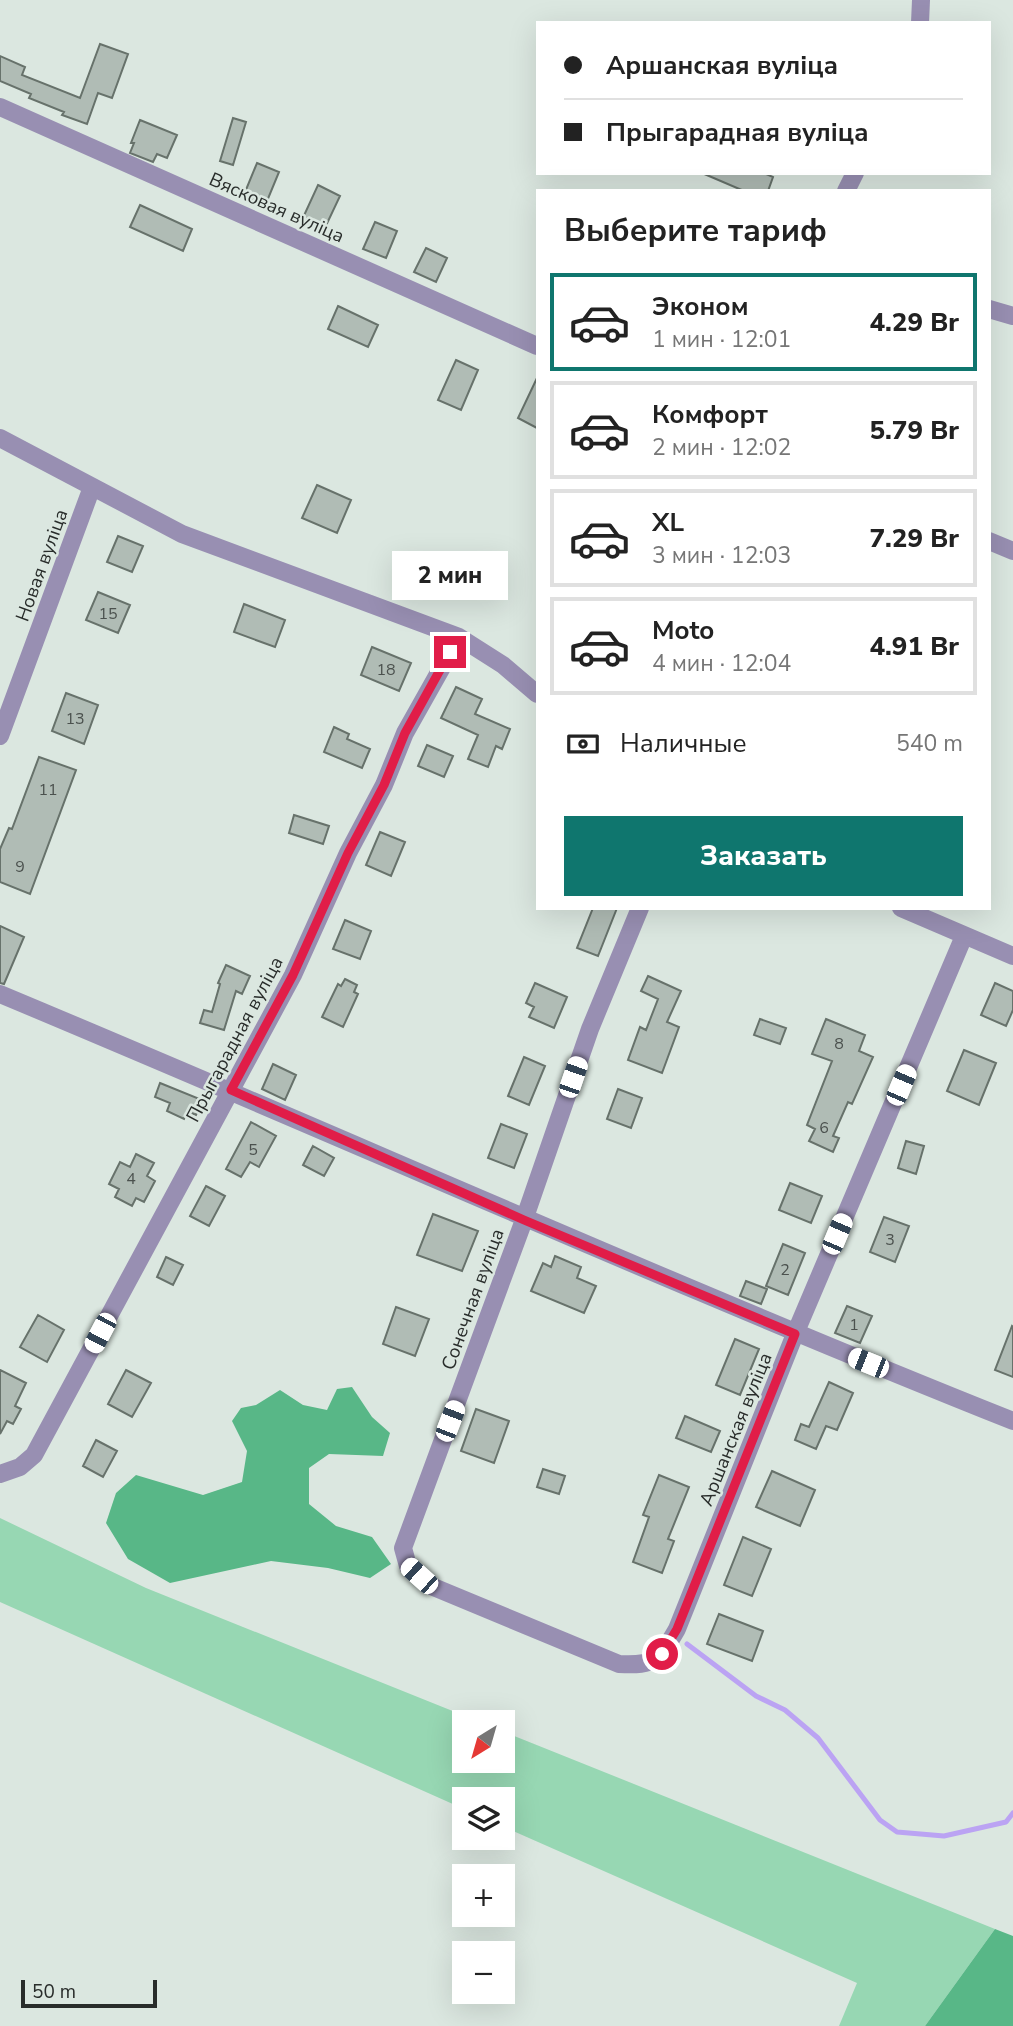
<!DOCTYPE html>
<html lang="ru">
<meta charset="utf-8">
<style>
body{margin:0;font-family:"Nunito Sans",sans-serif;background:#f6f6f6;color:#222;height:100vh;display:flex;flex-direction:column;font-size:26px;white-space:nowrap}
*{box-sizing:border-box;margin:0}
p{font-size:23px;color:#767676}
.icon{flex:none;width:38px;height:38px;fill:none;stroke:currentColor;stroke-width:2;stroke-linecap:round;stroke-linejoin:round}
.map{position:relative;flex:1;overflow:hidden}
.drawer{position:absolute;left:536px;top:189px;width:455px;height:721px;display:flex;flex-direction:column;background:#fff;border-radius:0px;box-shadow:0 7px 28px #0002}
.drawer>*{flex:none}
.banner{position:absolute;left:536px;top:21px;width:455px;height:154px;border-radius:0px;box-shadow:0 7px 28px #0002;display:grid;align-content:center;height:154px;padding:0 28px;background:#fff}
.needle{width:46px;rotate:217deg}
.fabs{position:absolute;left:452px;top:1710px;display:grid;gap:14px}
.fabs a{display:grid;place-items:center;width:63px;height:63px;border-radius:0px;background:#fff;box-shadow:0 7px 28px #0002;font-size:35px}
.scale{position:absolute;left:21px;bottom:18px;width:136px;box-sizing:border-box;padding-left:7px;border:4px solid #292d2b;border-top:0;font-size:19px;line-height:24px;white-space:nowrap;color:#292d2b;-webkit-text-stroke:5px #dbe7e0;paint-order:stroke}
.end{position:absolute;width:32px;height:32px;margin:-16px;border:9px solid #e11d48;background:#fff;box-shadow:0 0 0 4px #fff}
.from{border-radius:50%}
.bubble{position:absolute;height:49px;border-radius:0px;background:#fff;box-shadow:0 7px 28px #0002;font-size:23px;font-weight:800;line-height:49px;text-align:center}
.car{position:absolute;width:21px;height:42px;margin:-21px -10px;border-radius:9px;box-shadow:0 0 5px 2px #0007;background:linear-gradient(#fff 24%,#345 0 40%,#fff 0 76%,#345 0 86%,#fff 0)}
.banner b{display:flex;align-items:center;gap:24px;height:66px;font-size:26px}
.banner b+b{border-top:2px solid #e0e0e0}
.banner i{width:18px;height:18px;background:#222}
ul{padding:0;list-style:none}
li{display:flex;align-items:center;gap:21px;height:98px;margin:0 14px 10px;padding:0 14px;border:4px solid #e0e0e0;border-radius:0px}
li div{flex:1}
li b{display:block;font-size:26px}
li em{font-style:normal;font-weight:800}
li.active{border-color:#0f766e}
li>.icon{width:63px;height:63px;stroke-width:1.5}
h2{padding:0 28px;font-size:32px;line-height:84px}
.pay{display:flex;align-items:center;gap:18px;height:77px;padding:0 28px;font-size:26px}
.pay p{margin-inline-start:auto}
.primary-button{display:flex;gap:14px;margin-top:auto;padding:14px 28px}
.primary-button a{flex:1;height:80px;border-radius:0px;background:#0f766e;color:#fff;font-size:28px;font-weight:800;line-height:80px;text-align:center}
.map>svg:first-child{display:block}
.green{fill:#97d7b3}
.forest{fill:#58b787}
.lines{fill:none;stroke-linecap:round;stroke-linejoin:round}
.stream{stroke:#bba3f3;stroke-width:5}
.building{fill:#b0bcb5;stroke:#67726b;stroke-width:2}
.street{stroke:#988fb2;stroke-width:18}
.route{stroke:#e11d48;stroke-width:9}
.labels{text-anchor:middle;stroke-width:5;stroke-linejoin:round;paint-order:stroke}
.number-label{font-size:16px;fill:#4b514e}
.street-label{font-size:19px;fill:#292d2b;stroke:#dbe7e0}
</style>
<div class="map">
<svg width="1013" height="2026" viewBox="0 0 1013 2026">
<rect width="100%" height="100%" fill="#dbe7e0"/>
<!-- green -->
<path class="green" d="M 0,1518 L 146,1588 L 480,1722 L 464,1722 L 464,1760 L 502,1760 L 502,1731 L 995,1929 L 925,2026 L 839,2026 L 857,1983 L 502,1826 L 502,1799 L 464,1799 L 464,1809 L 0,1602 Z"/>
<!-- forest -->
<path class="forest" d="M 352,1387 L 372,1417 L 390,1433 L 383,1456 L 329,1454 L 309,1468 L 309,1504 L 336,1526 L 372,1537 L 391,1564 L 370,1578 L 328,1568 L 271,1561 L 170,1583 L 128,1559 L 106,1523 L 116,1493 L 136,1475 L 203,1495 L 242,1482 L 247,1451 L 232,1421 L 241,1408 L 256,1405 L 280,1390 L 303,1405 L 327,1410 L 337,1389 Z
M 995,1929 L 1013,1936 L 1013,2026 L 925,2026 Z"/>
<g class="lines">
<!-- stream -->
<path class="stream" d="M 687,1644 L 756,1696 L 785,1710 L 818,1738 L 880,1820 L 897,1832 L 944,1836 L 1006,1822 L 1013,1813"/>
</g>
<!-- building -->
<path class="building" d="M 100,44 L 128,54 L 112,98 L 98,93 L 87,124 L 62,115 L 64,112 L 29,98 L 31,94 L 0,81 L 0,56 L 25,67 L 22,75 L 80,98 Z
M 233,118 L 246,122 L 233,165 L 220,161 Z
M 140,120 L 177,135 L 167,158 L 157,154 L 153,162 L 130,153 L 134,143 L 131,143 Z
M 257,163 L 279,172 L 265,206 L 243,197 Z
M 702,173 L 764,173 L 773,177 L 768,191 L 744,191 Z
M 318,185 L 340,196 L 323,232 L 301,222 Z
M 140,205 L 192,229 L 183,251 L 130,227 Z
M 375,222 L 397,231 L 386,258 L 363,249 Z
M 426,248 L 447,258 L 436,282 L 414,272 Z
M 338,306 L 378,325 L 368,347 L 328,329 Z
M 456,360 L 478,370 L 461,410 L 438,400 Z
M 537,378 L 537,428 L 518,418 Z
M 317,485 L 351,500 L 337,533 L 302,518 Z
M 118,536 L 143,546 L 132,572 L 107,562 Z
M 98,592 L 130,605 L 118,633 L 86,620 Z
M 244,604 L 285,620 L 275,647 L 234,632 Z
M 372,647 L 411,663 L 399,691 L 361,675 Z
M 456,687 L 482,699 L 475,714 L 510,729 L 502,749 L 496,746 L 488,767 L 468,759 L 478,735 L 441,718 Z
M 66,693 L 98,705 L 84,744 L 52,731 Z
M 334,727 L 349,734 L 347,739 L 370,749 L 362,768 L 324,752 Z
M 427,745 L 453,756 L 444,777 L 418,766 Z
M 39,757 L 76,770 L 30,894 L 0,882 L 0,849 L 9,828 L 12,829 Z
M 294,815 L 329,826 L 323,844 L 289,833 Z
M 380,832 L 405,842 L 391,876 L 366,865 Z
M 593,908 L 617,908 L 598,956 L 577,948 Z
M 345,920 L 371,931 L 360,959 L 333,949 Z
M 0,926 L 24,937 L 4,984 L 0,983 Z
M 226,965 L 250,976 L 242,994 L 236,991 L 224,1030 L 200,1023 L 204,1010 L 212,1012 L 220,984 L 218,983 Z
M 648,976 L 681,991 L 667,1022 L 679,1027 L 662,1073 L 628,1060 L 640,1027 L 646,1030 L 658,999 L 641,991 Z
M 345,979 L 357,985 L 354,992 L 358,994 L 343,1027 L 322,1017 L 338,984 L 341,986 Z
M 535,983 L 567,997 L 554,1028 L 529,1017 L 534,1007 L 526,1003 Z
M 995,983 L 1013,991 L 1013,1010 L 1006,1026 L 981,1015 Z
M 760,1019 L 786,1028 L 780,1044 L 754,1035 Z
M 826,1019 L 865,1035 L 859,1051 L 873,1057 L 852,1104 L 848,1102 L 833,1136 L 839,1138 L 833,1152 L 809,1141 L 815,1129 L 807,1125 L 832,1061 L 812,1054 Z
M 964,1050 L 996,1063 L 979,1105 L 947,1091 Z
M 524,1057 L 545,1066 L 529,1105 L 508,1096 Z
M 273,1064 L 296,1075 L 285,1100 L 262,1089 Z
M 160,1083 L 202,1100 L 196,1115 L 187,1111 L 184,1119 L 167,1111 L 170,1103 L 155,1097 Z
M 618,1089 L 642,1098 L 631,1128 L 607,1119 Z
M 251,1122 L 276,1136 L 259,1167 L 250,1162 L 241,1177 L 226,1169 Z
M 501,1124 L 527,1134 L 514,1168 L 488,1158 Z
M 906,1141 L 924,1146 L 916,1174 L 898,1168 Z
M 313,1146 L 334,1158 L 324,1176 L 303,1165 Z
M 136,1154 L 154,1163 L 147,1176 L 155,1181 L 144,1202 L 136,1198 L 132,1206 L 115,1197 L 119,1189 L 109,1184 L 120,1162 L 130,1167 Z
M 790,1183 L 822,1196 L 811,1223 L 779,1210 Z
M 206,1186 L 225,1196 L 209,1226 L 190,1216 Z
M 433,1214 L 478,1231 L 462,1271 L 417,1255 Z
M 884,1217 L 909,1226 L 895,1262 L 870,1252 Z
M 783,1244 L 805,1253 L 788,1295 L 766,1286 Z
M 555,1256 L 581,1267 L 577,1278 L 596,1286 L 584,1313 L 531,1291 L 543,1263 L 551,1267 Z
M 166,1257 L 183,1265 L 173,1285 L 157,1277 Z
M 746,1281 L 767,1289 L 761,1304 L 740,1296 Z
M 847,1306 L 872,1316 L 860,1343 L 835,1333 Z
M 396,1307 L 429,1319 L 415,1356 L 383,1344 Z
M 38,1315 L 64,1330 L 47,1362 L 20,1347 Z
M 1012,1326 L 1013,1327 L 1013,1377 L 995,1370 Z
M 735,1339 L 759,1349 L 740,1395 L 716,1385 Z
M 0,1370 L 26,1383 L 15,1406 L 21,1409 L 13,1424 L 7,1421 L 0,1434 Z
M 126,1370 L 151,1383 L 132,1417 L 108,1404 Z
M 829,1382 L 853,1393 L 837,1430 L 826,1426 L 816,1449 L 795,1440 L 801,1424 L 809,1427 Z
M 476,1409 L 509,1421 L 494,1463 L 461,1451 Z
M 685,1416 L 720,1431 L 711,1452 L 676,1438 Z
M 96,1440 L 117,1451 L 103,1477 L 83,1466 Z
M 543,1469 L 565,1476 L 559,1494 L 537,1487 Z
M 772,1471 L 815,1490 L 800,1526 L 756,1507 Z
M 659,1475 L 689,1487 L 668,1539 L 674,1541 L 662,1573 L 633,1562 L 649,1517 L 643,1515 Z
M 743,1537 L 771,1549 L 752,1596 L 724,1585 Z
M 719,1614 L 763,1631 L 752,1661 L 707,1644 Z"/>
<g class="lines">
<!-- street -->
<path class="street" d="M 920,23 L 921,0
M 0,107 L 537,346
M 846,191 L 855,173
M 989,309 L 1013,316
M 0,438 L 182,534 L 459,637 L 503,665 L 537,694
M 989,541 L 1013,551
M 0,736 L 92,487
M 640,908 L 590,1029 L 524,1220 L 403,1548 L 408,1566 L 431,1586 L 619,1664 C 656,1666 659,1660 677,1629 L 795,1334 L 964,936
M 901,908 L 1013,956
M 0,994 C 338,1135 672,1285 1013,1421
M 0,1474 L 20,1467 L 34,1455 L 293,975 L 348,853 L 384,785 L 405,733 L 459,637"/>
</g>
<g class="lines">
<!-- route -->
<path class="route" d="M 450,652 L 405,733 L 384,785 L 348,853 L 293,975 L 231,1090 L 524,1220 L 795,1334 L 677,1629 L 662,1654"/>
</g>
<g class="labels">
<!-- number labels -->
<g class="number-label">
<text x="108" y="619">15</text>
<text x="386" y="675">18</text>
<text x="75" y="724">13</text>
<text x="48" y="795">11</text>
<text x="20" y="872">9</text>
<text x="839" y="1049">8</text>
<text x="824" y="1133">6</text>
<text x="253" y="1155">5</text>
<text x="131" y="1184">4</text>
<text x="890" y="1245">3</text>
<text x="785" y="1275">2</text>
<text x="854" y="1330">1</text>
</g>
<!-- street labels -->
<g class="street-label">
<text transform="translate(277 207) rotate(24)" y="7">Вясковая вуліца</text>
<text transform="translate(41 565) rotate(-70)" y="7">Новая вуліца</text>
<text transform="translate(234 1039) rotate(-62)" y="7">Прыгарадная вуліца</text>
<text transform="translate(472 1299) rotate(-70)" y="7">Сонечная вуліца</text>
<text transform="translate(735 1429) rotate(-68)" y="7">Аршанская вуліца</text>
</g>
</g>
</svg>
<div class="fabs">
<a><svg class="needle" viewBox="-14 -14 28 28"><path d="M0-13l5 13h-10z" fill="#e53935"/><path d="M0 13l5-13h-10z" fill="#767676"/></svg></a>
<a><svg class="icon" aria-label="layers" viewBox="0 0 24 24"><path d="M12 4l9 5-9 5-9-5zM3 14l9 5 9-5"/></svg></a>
<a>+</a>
<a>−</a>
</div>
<div class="scale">50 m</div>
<i class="end from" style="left:662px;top:1654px"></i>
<i class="end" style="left:450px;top:652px"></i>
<div class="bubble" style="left:392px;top:551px;width:116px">2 мин</div>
<i class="car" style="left:573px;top:1077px;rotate:19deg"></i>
<i class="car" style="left:901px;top:1085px;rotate:23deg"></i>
<i class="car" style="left:837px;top:1234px;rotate:23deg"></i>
<i class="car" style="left:100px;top:1333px;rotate:208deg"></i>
<i class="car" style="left:868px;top:1363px;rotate:292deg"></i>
<i class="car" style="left:450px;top:1421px;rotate:21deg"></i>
<i class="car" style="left:419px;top:1576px;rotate:312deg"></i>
<div class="banner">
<b><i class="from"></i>Аршанская вуліца</b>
<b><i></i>Прыгарадная вуліца</b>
</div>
<section class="drawer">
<h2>Выберите тариф</h2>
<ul>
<li class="active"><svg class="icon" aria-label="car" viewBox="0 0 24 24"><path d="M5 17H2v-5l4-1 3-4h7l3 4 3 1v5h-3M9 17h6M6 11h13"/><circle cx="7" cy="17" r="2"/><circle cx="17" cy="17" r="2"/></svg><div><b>Эконом</b><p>1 мин · 12:01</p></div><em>4.29 Br</em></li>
<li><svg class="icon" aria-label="car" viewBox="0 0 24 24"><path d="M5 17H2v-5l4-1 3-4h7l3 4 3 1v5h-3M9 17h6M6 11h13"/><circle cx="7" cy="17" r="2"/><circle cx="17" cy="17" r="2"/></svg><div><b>Комфорт</b><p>2 мин · 12:02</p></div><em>5.79 Br</em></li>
<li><svg class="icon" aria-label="car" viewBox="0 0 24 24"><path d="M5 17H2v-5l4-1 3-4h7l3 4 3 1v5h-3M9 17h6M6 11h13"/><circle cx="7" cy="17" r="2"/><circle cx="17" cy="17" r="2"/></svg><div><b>XL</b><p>3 мин · 12:03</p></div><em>7.29 Br</em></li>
<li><svg class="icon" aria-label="car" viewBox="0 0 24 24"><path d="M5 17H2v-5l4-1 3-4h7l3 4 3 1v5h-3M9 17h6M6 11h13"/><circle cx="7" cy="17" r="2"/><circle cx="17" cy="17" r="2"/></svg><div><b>Moto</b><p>4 мин · 12:04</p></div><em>4.91 Br</em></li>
</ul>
<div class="pay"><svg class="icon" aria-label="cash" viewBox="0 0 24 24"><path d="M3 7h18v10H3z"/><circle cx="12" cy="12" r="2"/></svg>Наличные<p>540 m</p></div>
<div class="primary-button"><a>Заказать</a></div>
</section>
</div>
